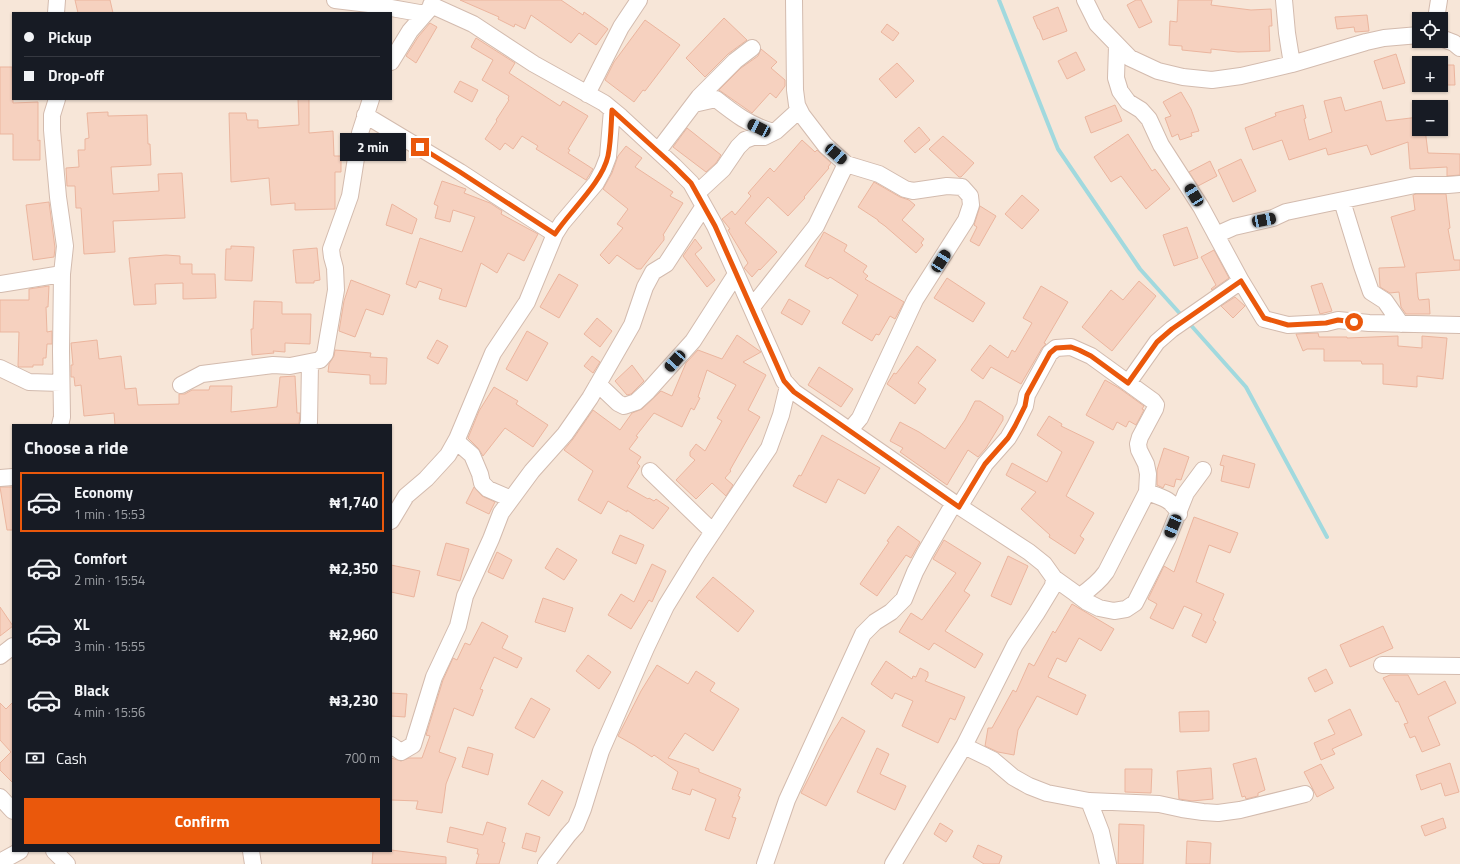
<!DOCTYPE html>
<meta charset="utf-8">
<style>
body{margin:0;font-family:"Titillium Web",sans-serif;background:#20242c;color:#f1f3f6;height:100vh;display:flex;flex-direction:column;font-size:15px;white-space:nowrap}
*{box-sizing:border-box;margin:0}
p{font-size:13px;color:#9ea1a6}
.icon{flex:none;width:22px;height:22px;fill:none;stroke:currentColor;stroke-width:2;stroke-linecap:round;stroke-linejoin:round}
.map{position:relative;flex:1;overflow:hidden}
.sheet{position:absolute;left:12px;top:424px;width:380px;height:428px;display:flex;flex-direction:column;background:#171b24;border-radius:0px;box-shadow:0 1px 3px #0004}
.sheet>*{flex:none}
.guide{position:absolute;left:12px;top:12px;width:380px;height:88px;border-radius:0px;box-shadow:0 1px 3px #0004;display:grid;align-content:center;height:88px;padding:0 12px;background:#171b24}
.buttons{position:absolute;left:1412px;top:12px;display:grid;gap:8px}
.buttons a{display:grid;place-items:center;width:36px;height:36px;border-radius:0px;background:#171b24;box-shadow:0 1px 3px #0004;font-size:20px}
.end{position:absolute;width:18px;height:18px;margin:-9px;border:5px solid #ea580c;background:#fff;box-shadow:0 0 0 2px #fff}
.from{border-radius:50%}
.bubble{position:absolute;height:28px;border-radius:0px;background:#171b24;box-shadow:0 1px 3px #0004;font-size:13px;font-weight:700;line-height:28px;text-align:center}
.car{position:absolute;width:12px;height:24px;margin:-12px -6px;border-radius:5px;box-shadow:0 0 3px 1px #0007;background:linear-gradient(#222 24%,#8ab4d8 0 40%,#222 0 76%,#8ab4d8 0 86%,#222 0)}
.guide b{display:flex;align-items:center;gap:14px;height:38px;font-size:15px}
.guide b+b{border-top:1px solid #363941}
.guide i{width:10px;height:10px;background:#f1f3f6}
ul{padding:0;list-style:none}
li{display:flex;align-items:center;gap:12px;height:60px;margin:0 8px 6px;padding:0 4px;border:2px solid transparent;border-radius:0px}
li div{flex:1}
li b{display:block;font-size:15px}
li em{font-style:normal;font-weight:700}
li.active{border-color:#ea580c}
li>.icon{width:36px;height:36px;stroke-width:1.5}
h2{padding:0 12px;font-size:18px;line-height:48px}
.pay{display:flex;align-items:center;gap:10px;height:44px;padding:0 12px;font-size:15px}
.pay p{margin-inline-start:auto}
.primary-button{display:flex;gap:8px;margin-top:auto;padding:8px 12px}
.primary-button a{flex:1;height:46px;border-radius:0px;background:#ea580c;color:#fff;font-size:16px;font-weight:700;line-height:46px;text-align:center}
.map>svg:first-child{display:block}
.residential{fill:#f7e6d8;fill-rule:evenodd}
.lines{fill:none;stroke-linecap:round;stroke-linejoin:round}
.stream{stroke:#a1d9de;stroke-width:4}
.building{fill:#f6d1bf;stroke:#ebb59e}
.minor-casing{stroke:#d3bbae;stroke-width:18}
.minor{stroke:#fff;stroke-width:16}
.route{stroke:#ea580c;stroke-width:5}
</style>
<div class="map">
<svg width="1460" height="864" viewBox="0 0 1460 864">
<rect width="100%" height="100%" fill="#fef5ea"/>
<!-- residential -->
<path class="residential" d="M 0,0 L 1460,0 L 1460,864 L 0,864 ZM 13,13 L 391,13 L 391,99 L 13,99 ZM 1419,19 L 1441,19 L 1441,41 L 1419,41 ZM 1419,63 L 1441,63 L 1441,85 L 1419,85 ZM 1419,107 L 1441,107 L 1441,129 L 1419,129 ZM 13,425 L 391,425 L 391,851 L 13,851 Z"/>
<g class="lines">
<!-- stream -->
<path class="stream" d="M 999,0 L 1058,149 L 1140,269 L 1183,317
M 1188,322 L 1246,387 L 1327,537"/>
</g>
<!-- building -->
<path class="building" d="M 75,0 L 110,0 L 113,13 L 78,13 Z
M 460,0 L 561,0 L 583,15 L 584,12 L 608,29 L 596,45 L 579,33 L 571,43 L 531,15 L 525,29 L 515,24 L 514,27 L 498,19 L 499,17 Z
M 1136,0 L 1141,0 L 1152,22 L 1139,28 L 1127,5 Z
M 1178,0 L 1212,0 L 1211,5 L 1251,10 L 1271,9 L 1272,26 L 1269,26 L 1270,51 L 1238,52 L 1211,49 L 1211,53 L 1182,50 L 1182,46 L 1169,45 L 1170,21 L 1177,22 Z
M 1058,7 L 1067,31 L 1043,40 L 1039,29 L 1038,29 L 1033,17 Z
M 1367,15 L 1369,31 L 1355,32 L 1354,27 L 1337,29 L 1335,17 Z
M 724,18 L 747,40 L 728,54 L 705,77 L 686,58 Z
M 645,20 L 680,45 L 645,91 L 643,90 L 634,102 L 605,80 L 614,62 Z
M 430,23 L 437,27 L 416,63 L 406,56 L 418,37 Z
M 887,24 L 899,33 L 893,41 L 881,32 Z
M 476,38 L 515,63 L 509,73 L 560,106 L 563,101 L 588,116 L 568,149 L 570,150 L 568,153 L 593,169 L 586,180 L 536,149 L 538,146 L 522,136 L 513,149 L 505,143 L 500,150 L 485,139 L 497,121 L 496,120 L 509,100 L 508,99 L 509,96 L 482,80 L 493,60 L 471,47 Z
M 761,49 L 777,62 L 771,68 L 785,80 L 785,86 L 776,98 L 770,93 L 752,113 L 719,90 L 741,68 L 758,56 Z
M 1076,52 L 1085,70 L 1067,79 L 1058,61 Z
M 1396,54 L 1405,83 L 1383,89 L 1374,61 Z
M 897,63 L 914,81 L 896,98 L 879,79 Z
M 1441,65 L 1454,65 L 1455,85 L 1441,85 Z
M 0,67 L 12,67 L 13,103 L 38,102 L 38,141 L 40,140 L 40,160 L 13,160 L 13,134 L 0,134 Z
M 460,81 L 478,90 L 472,102 L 454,92 Z
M 1181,92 L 1191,109 L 1199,131 L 1191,133 L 1192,136 L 1180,140 L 1178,134 L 1172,137 L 1165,118 L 1171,116 L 1163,102 Z
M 1341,97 L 1345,111 L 1381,101 L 1386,121 L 1419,117 L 1419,129 L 1425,129 L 1428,153 L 1460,154 L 1460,175 L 1447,176 L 1447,167 L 1410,169 L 1408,142 L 1371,155 L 1367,145 L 1328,155 L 1326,148 L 1289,160 L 1282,140 L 1253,150 L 1245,128 L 1276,116 L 1275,113 L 1303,105 L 1306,118 L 1304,119 L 1309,140 L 1332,132 L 1324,101 Z
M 298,99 L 309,99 L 309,133 L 333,131 L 334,156 L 341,156 L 341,172 L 335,172 L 335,209 L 295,210 L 295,203 L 271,205 L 269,178 L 231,182 L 229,113 L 246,113 L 247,120 L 258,120 L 258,128 L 299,125 Z
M 1115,105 L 1122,121 L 1091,133 L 1085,117 Z
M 108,112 L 108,116 L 147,115 L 148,144 L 150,144 L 151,165 L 111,167 L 113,194 L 159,191 L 158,174 L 182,173 L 185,218 L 113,221 L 115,252 L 84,254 L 81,208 L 76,208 L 75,186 L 67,186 L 66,168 L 79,167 L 78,150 L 85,150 L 85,139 L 89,138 L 87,113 Z
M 919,127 L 930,140 L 915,153 L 904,141 Z
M 687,128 L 721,155 L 716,163 L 706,172 L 673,147 Z
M 1128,134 L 1152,171 L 1155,169 L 1170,189 L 1146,209 L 1121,176 L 1111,182 L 1094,157 Z
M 943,136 L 974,163 L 961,177 L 959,177 L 929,149 Z
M 802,140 L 815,152 L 817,150 L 831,163 L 828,167 L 829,168 L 804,197 L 805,198 L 788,216 L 768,197 L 745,223 L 777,252 L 760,270 L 759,269 L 752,277 L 745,269 L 744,268 L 748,263 L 728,230 L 730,229 L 722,219 L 732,211 L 735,215 L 751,196 L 748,193 L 770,168 L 774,172 Z
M 626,146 L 642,158 L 635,167 L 673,192 L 670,196 L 683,203 L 663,235 L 664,236 L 664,240 L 641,269 L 637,269 L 617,255 L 609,264 L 600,255 L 623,228 L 617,224 L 628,209 L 603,189 L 612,173 L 618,156 Z
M 1241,159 L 1256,191 L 1233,202 L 1218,170 Z
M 1210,161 L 1217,176 L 1198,186 L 1189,172 Z
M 442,181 L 466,189 L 464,193 L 490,203 L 502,211 L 501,214 L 538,234 L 524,261 L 508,253 L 497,273 L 481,263 L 466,307 L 439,299 L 442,289 L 419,281 L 416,288 L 406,284 L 420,238 L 462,252 L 475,217 L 453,210 L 450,222 L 435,218 L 438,206 L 434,204 Z
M 874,182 L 900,197 L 909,200 L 915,205 L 902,220 L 924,239 L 921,243 L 923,245 L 916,253 L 885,226 L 878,221 L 878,220 L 858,207 Z
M 1416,194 L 1446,194 L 1450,228 L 1448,229 L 1454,260 L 1460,260 L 1460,270 L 1416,273 L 1418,297 L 1419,300 L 1429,299 L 1430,314 L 1406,314 L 1401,307 L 1399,292 L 1390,293 L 1380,287 L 1379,268 L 1405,267 L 1391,217 L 1415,210 L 1413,195 Z
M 1022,195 L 1039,210 L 1022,229 L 1005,214 Z
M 49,202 L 55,248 L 54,257 L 33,260 L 26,205 Z
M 392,204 L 417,219 L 412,234 L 386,225 Z
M 980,206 L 996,216 L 979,246 L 970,241 L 977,227 L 974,225 Z
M 1187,227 L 1198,258 L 1174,266 L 1163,235 Z
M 824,232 L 847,245 L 844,251 L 867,266 L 863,272 L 868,276 L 865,279 L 904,302 L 895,319 L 890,316 L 879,335 L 876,334 L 872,341 L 842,323 L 858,295 L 830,277 L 828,279 L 805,266 Z
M 695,239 L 702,248 L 695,254 L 715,280 L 707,287 L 683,256 Z
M 231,246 L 254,247 L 252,281 L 225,280 L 226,249 L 231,249 Z
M 317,248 L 320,280 L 314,281 L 314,283 L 296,283 L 293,250 Z
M 1214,250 L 1229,278 L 1212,290 L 1211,289 L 1216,285 L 1201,257 Z
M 166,255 L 180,256 L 180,264 L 192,264 L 192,274 L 215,274 L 216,298 L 183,299 L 183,283 L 155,284 L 156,304 L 134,305 L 129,258 Z
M 559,274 L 578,285 L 559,318 L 540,307 Z
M 947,278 L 985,303 L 973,322 L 934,298 Z
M 351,280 L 390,295 L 383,315 L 366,309 L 355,337 L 339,331 L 344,301 Z
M 1139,281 L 1156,296 L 1112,351 L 1082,327 L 1111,290 L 1123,300 Z
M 1322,283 L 1332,311 L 1320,314 L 1311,286 Z
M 49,286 L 48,307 L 46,307 L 47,332 L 52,331 L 52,344 L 47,344 L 46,358 L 43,358 L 43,365 L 33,365 L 33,367 L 19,367 L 18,366 L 19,332 L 0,332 L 0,300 L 29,300 L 29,289 Z
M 1041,286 L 1068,302 L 1044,343 L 1046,344 L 1042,348 L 1021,384 L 991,367 L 983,379 L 971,370 L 990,345 L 1008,358 L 1012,350 L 1015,352 L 1032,323 L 1023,318 Z
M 1235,297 L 1245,306 L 1233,318 L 1221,306 Z
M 789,299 L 810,311 L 802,325 L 781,313 Z
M 254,301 L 282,302 L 282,314 L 311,314 L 310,344 L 285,343 L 285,352 L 273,351 L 274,353 L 252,355 L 251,329 L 253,329 Z
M 597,318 L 612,331 L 600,347 L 584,334 Z
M 527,331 L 548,343 L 527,381 L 506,369 Z
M 1318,333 L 1319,337 L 1347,337 L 1347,338 L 1398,336 L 1398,346 L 1422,348 L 1422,336 L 1447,338 L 1443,379 L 1417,376 L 1417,387 L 1383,384 L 1383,364 L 1362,364 L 1361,361 L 1324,361 L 1324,349 L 1307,349 L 1303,351 L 1296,334 Z
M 737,335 L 761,352 L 743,362 L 766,375 L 748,410 L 760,417 L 730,470 L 731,471 L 725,478 L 733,485 L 726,496 L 712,483 L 696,499 L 676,480 L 695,460 L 690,456 L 690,452 L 696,444 L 705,451 L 722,421 L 717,418 L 736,385 L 707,370 L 698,397 L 700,398 L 694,410 L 691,408 L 682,427 L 654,413 L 636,436 L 638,437 L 629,449 L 641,457 L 637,463 L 640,466 L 627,487 L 648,499 L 649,498 L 654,501 L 656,499 L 669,508 L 653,529 L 627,510 L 627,512 L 608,501 L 601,514 L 578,500 L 593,471 L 564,450 L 573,439 L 593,410 L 620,430 L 632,413 L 642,409 L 661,391 L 672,396 L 686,363 L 698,350 L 722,359 Z
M 97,340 L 99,359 L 121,356 L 125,389 L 136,388 L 138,405 L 179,404 L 179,394 L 185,394 L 192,390 L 209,390 L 210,386 L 232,386 L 231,412 L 277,407 L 280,377 L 295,376 L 297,413 L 300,413 L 299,424 L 115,425 L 114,413 L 84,416 L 81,385 L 75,386 L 74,377 L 71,377 L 71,365 L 73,365 L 71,343 Z
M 437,340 L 448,346 L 438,364 L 427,358 Z
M 917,346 L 936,360 L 918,383 L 926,389 L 915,404 L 887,384 L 894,373 L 896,374 Z
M 335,350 L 371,353 L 370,357 L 387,358 L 386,384 L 370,384 L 370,375 L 328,372 L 329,364 L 334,356 Z
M 592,356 L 600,362 L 593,373 L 584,366 Z
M 632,365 L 644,381 L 631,394 L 627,395 L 615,381 Z
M 819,367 L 853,389 L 841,407 L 808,385 Z
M 1105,380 L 1119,388 L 1144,406 L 1142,409 L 1144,410 L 1136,425 L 1129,421 L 1126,427 L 1117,422 L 1113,430 L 1086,415 Z
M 494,387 L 518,401 L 516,404 L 548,425 L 533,447 L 505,428 L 483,456 L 478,448 L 468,438 L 479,411 Z
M 975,401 L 980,401 L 1003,416 L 1003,420 L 986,448 L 978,457 L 968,450 L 947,485 L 900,452 L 903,448 L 890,441 L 900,422 L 919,432 L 945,449 L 965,420 Z
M 1049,416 L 1062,424 L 1061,426 L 1094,442 L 1066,496 L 1094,513 L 1080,536 L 1084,539 L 1075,554 L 1049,537 L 1050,535 L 1021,509 L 1036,492 L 1006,475 L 1012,463 L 1047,482 L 1062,452 L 1037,435 Z
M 822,435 L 880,468 L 865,494 L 838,479 L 826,503 L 793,486 L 799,475 L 801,476 Z
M 1164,448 L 1189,457 L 1181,480 L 1176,479 L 1174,487 L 1165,484 L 1163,488 L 1157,485 L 1157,470 Z
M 1223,455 L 1255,464 L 1249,488 L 1221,481 L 1224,466 L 1220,465 Z
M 0,487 L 13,487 L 13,530 L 7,530 Z
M 474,487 L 482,496 L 495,502 L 489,514 L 466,503 Z
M 1194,517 L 1238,533 L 1230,553 L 1209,545 L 1196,582 L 1224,594 L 1213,620 L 1216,622 L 1206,643 L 1192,636 L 1202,614 L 1184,606 L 1173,629 L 1150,618 L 1157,604 L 1148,599 L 1164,566 L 1174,572 Z
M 898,526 L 920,542 L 911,558 L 906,555 L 877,596 L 860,584 L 889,542 L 887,541 Z
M 620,535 L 644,545 L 636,564 L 612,553 Z
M 944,540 L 981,563 L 964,591 L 970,595 L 945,631 L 983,654 L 975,668 L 934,643 L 929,650 L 899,632 L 911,613 L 922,620 L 956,573 L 933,559 Z
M 446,543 L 469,549 L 460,581 L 437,575 Z
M 557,548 L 577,560 L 564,580 L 545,568 Z
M 497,552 L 512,560 L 503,579 L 488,572 Z
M 1008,556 L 1028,566 L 1011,605 L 991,596 Z
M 652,564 L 666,571 L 652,602 L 649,600 L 631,629 L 608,615 L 621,594 L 634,602 Z
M 391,565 L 420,571 L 414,597 L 391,592 Z
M 713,577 L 754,611 L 738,632 L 696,597 Z
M 543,598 L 573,608 L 565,632 L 535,622 Z
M 1072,604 L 1114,629 L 1101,651 L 1079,638 L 1066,662 L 1057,658 L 1048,677 L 1086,695 L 1077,715 L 1037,696 L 1018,730 L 1014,755 L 998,752 L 985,746 L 988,728 L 992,728 L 1013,690 L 1016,692 L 1029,663 L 1034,666 L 1053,631 L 1055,633 Z
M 0,607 L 13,626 L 0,636 Z
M 482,622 L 508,636 L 502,648 L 522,658 L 517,668 L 494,657 L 480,689 L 483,690 L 473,716 L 454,708 L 439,752 L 456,758 L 446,784 L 442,813 L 416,809 L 418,801 L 391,800 L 391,758 L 401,761 L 409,758 L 422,758 L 430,736 L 426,735 L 443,680 L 453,658 L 457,660 L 465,643 L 470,645 Z
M 1383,626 L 1393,648 L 1350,667 L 1340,645 Z
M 588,655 L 611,672 L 599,689 L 576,671 Z
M 886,661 L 912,679 L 913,676 L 916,677 L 920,668 L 928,672 L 928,676 L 925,681 L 965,697 L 955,720 L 950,718 L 938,743 L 902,726 L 913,701 L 895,693 L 892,699 L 871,684 Z
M 657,665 L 688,684 L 696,671 L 715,683 L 710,691 L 739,709 L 713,751 L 685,733 L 668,758 L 699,769 L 699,772 L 741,789 L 738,796 L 740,797 L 732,817 L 736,818 L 729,839 L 705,830 L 716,799 L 692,789 L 690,795 L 672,789 L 678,772 L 654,755 L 652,757 L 634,745 L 618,736 L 641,691 Z
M 1326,669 L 1333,683 L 1315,692 L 1308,678 Z
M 1390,675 L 1408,675 L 1418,695 L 1445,681 L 1456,703 L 1428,717 L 1440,745 L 1422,752 L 1415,736 L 1410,738 L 1404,724 L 1408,723 L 1398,701 L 1396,702 L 1383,678 Z
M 391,693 L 407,694 L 405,717 L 391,716 Z
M 531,698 L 550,709 L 534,738 L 515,728 Z
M 13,702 L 13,783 L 0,770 L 0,763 L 11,752 L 0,740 L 0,703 L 6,709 Z
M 1350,709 L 1362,735 L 1332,749 L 1335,754 L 1321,760 L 1314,743 L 1335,734 L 1328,720 Z
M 1209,711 L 1209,731 L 1180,732 L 1179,712 Z
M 842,717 L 865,731 L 826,806 L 801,793 L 828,740 Z
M 468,747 L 493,754 L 488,775 L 462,767 Z
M 877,748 L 889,754 L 880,774 L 906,786 L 895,810 L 857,792 Z
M 1256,758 L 1265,790 L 1258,793 L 1258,796 L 1246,799 L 1245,796 L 1242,797 L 1233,764 Z
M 1450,763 L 1459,792 L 1445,796 L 1441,783 L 1421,790 L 1416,775 Z
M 1321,764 L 1334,788 L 1317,797 L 1304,772 Z
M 1211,768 L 1213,799 L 1192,801 L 1179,799 L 1177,771 Z
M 1125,769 L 1152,769 L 1151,793 L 1125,792 Z
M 542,780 L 563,792 L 549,816 L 528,804 Z
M 1443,818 L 1446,828 L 1425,836 L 1421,826 Z
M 487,822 L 506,828 L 502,842 L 505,843 L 499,864 L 476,864 L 479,854 L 477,854 L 478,849 L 447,842 L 450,827 L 483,835 Z
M 940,823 L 953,831 L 946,842 L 934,834 Z
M 1119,824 L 1144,825 L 1143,864 L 1118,864 Z
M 526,833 L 540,837 L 536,852 L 522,848 Z
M 1187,841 L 1211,843 L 1210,864 L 1186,864 Z
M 978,845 L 1002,856 L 999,864 L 984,864 L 973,857 Z
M 391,850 L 446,857 L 446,864 L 372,864 L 373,851 Z"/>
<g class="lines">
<!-- minor casing -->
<g class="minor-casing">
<path id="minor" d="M 335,0 L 369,4 L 425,14
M 794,0 L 795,90 L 797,105 L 802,115 L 825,145 L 846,164 L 879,174 L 905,189 L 913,191 L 947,186 L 962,187 L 970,196 L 971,205 L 966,220 L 915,300 L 860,418 L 850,430
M 1085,0 L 1097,24 L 1130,58 L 1158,71 L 1183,77 L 1212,80 L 1241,76 L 1292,64 L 1366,42 L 1384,38 L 1419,35
M 1284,0 L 1287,33 L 1292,64
M 431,5 L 473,24 L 534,64 L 604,103 L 621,117 L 674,166 L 691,183 L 715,226 L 784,381 L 794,392 L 954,503 L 1029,552 L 1044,564 L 1054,578 L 1075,593 L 1087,602 L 1099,608 L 1114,611 L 1126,609 L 1135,603 L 1168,538 L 1186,493 L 1203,470
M 56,13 L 57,0
M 1436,19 L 1439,0
M 1441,38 L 1454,43 L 1460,48
M 1117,46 L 1116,78 L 1120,91 L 1128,102 L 1141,110 L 1149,119 L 1161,145 L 1201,207 L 1241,281 L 1264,319 L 1288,325 L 1326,323 L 1338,320 L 1369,323 L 1460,325
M 391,62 L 410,31 L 431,7
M 587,94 L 621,27 L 639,0
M 57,99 L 52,115 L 52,130 L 58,197 L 65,246 L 62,274 L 61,351 L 62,417 L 60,425
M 694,104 L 716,99 C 735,114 749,125 773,132
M 365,115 L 460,172 L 555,234
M 658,151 L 699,97 L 735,61 L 752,48
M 697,193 L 723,169 L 738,147 L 745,140 L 753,137 L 764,137 L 776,131 L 799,110
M 1342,201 L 1362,266 L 1371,292 L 1385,301 L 1401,324
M 1216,235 L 1234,227 L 1273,218 L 1286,212 L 1415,185 L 1448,185 L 1460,184
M 0,284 L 62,274
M 752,307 L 816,226 L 846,164
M 0,368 L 29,382 L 61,383
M 1128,383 L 1157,342 L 1172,329 L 1241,281
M 598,384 L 618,403 L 624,406 L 636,402 L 648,391 L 693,341 L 736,274
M 181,385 L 202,374 L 273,365 L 290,366 L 320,360 L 325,354 L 336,290 L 335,268 L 332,257 L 331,249 L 350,196 L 360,133 L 371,99
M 308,425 L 309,422 L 310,363
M 456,441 L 472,455 L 480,474 L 482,483 L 488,489 L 511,499
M 650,471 L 713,532
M 0,478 L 13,477
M 1147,492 C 1161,497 1172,499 1179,514
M 959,507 L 985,464 L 1008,438 L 1015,426 L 1025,406 L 1027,395 L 1050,353 L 1056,348 L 1071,347 L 1091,356 L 1153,401 L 1156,405 L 1155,409 L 1140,437 L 1138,444 L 1139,450 L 1146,464 L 1148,474 L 1147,492 L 1106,572 C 1099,582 1090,589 1080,596
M 391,521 L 406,496 L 426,479 L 448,455 L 457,439 L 493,353 L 527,302 L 555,234 L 562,223 L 596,183 L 603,170 L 608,157 L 612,110
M 0,656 L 13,646
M 1382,665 L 1460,666
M 391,745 L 401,752 L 413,745 L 434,677 L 458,626 L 465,596 L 491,539 L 501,513 L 532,471 L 565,434 L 590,398 L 632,325 L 645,287 L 653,272 L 666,264 L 704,206
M 964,746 L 993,760 L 1013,777 L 1029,786 L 1047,793 L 1089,801 L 1159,804 L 1182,809 L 1203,812 L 1218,813 L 1240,810 L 1305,794
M 0,797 L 13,811
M 1089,801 L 1101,832 L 1108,864
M 54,851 L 67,864
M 251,851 L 253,864
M 0,862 L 20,851
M 546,864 L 568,835 L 576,826 L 583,809 L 601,751 L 646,648 L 666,606 L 698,554 L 769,448 L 781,415 L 788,386
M 765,864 L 787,800 L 863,634 L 875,622 L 891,612 L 904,599 L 915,572 L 925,553 L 954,503
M 893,864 L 964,746 L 1015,645 L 1036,614 L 1053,586 L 1054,578"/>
</g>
<!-- minor -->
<use href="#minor" class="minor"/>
</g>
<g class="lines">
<!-- route -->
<path class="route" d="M 420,147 L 460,172 L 555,234 C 570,211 602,183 608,156 C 611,142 611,126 612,110 L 674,166 L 691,183 L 715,226 L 784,381 L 794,392 L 959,507 L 985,464 L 1008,438 L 1015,426 L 1025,406 L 1027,395 L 1050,353 L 1056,348 L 1071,347 L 1079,350 L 1091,356 L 1128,383 L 1157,342 L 1172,329 L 1241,281 L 1264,318 L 1288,325 L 1326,323 L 1338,320 L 1354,322"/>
</g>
</svg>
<div class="buttons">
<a><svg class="icon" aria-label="locate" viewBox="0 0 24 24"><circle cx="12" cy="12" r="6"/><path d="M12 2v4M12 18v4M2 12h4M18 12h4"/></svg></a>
<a>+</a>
<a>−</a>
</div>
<i class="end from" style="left:1354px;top:322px"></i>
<i class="end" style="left:420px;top:147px"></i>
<div class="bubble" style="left:340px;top:133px;width:66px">2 min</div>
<i class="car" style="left:759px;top:128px;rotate:296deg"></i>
<i class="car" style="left:836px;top:154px;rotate:131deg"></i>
<i class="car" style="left:1194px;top:195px;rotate:329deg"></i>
<i class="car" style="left:1264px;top:220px;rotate:79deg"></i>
<i class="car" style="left:941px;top:261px;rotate:33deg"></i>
<i class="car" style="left:675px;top:361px;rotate:222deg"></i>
<i class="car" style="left:1173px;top:526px;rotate:203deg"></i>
<div class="guide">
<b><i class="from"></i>Pickup</b>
<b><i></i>Drop-off</b>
</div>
<section class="sheet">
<h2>Choose a ride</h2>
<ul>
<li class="active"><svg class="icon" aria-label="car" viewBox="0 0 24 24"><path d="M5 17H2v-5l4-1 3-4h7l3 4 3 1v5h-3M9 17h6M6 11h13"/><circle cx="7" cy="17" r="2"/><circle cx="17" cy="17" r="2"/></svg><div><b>Economy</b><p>1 min · 15:53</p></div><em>₦1,740</em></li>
<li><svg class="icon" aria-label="car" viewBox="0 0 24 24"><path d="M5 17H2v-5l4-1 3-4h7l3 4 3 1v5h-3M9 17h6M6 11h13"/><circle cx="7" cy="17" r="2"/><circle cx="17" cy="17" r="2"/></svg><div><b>Comfort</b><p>2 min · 15:54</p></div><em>₦2,350</em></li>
<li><svg class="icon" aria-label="car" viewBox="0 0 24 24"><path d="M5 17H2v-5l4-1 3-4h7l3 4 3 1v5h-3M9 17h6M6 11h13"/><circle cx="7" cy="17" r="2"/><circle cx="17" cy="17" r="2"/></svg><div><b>XL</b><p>3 min · 15:55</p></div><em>₦2,960</em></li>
<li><svg class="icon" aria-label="car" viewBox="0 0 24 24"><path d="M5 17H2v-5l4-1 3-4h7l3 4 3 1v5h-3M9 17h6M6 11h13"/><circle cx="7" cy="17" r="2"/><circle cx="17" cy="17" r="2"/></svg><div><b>Black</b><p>4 min · 15:56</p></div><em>₦3,230</em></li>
</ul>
<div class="pay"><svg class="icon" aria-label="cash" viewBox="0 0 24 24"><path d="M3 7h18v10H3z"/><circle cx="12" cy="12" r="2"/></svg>Cash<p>700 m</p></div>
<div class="primary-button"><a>Confirm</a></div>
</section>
</div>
